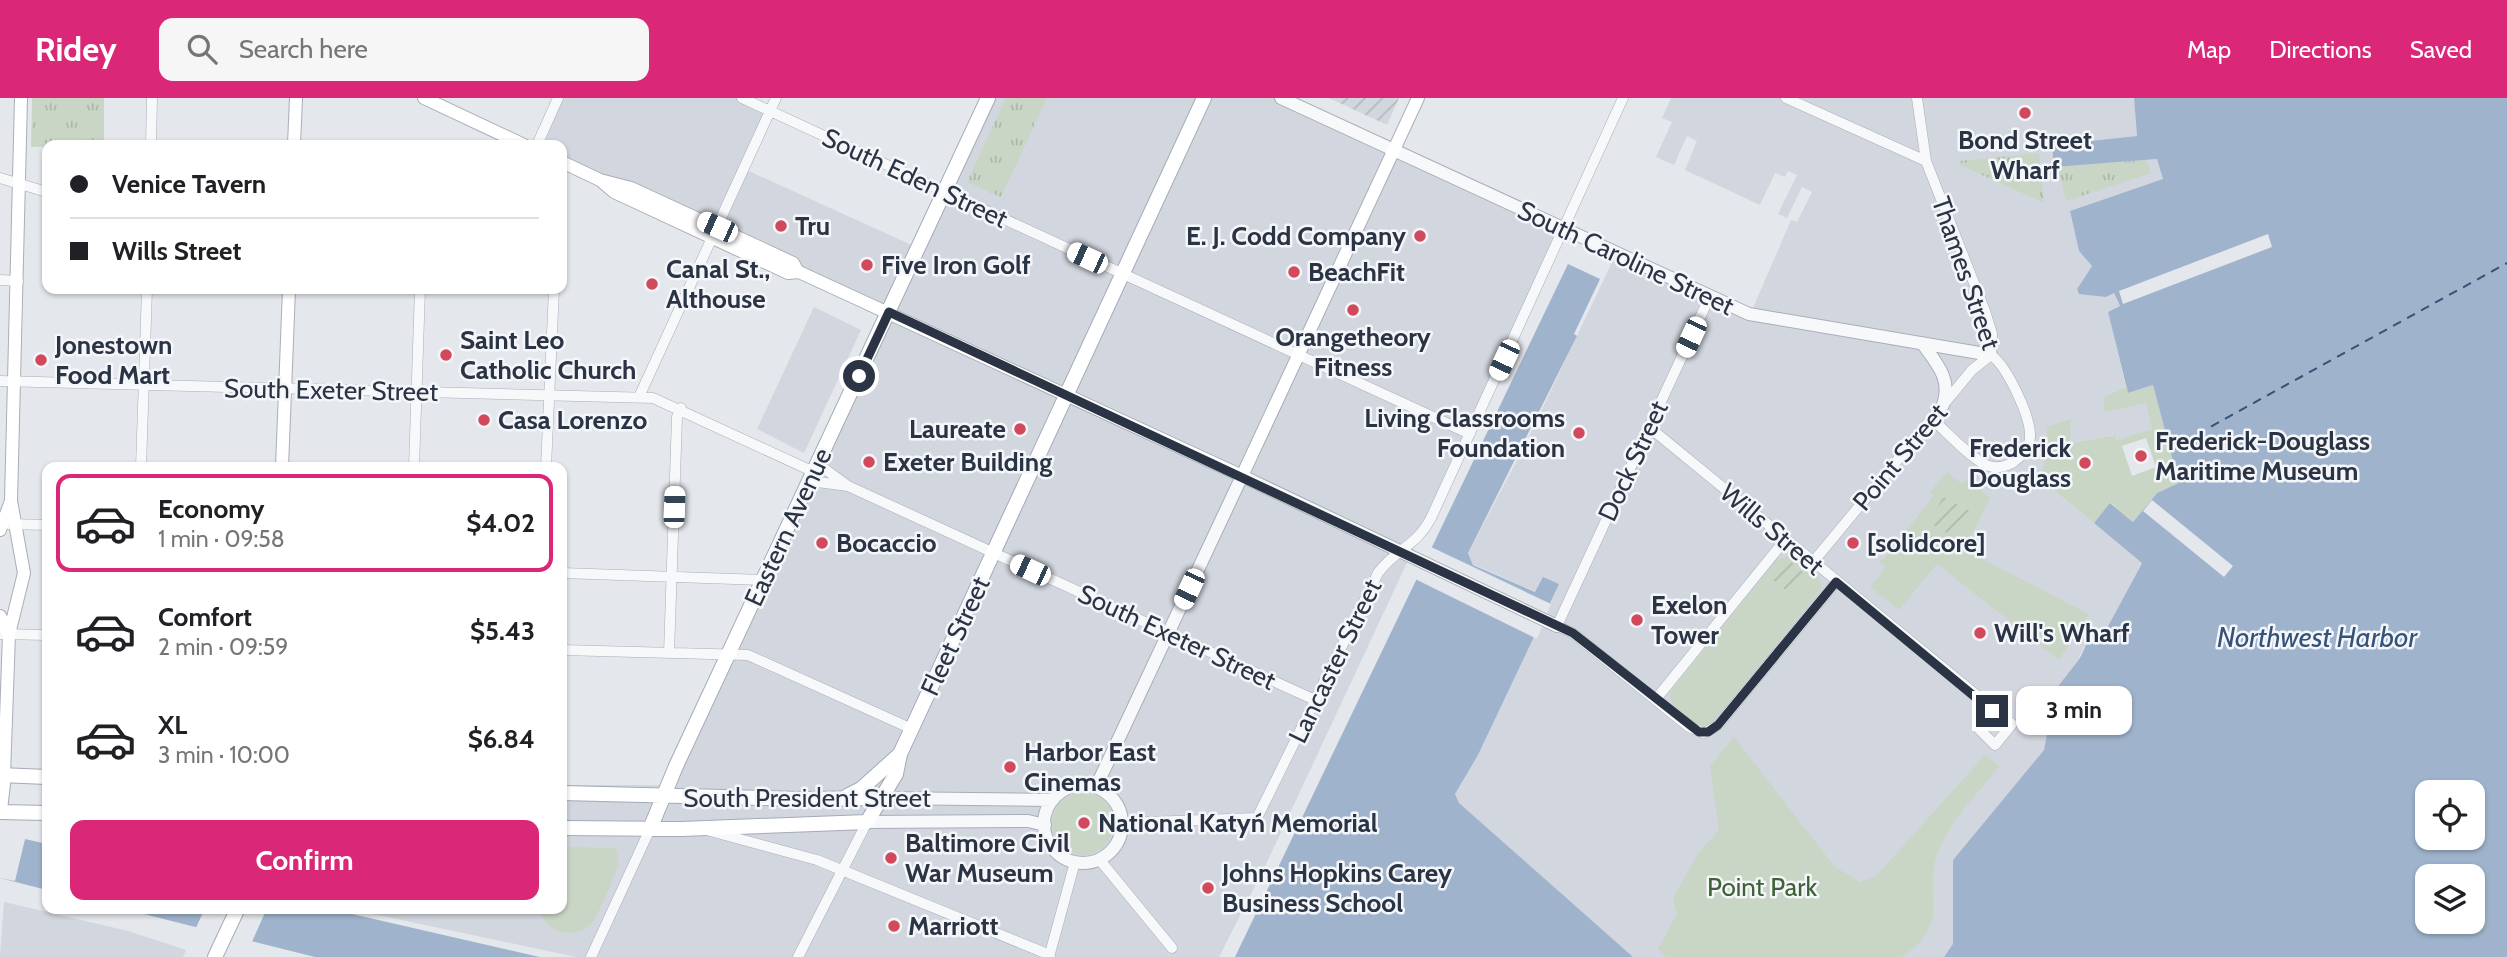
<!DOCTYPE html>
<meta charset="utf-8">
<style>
body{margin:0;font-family:Cabin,sans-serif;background:#f6f6f6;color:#202124;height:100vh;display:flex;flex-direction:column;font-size:26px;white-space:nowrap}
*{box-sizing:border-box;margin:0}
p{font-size:23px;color:#757577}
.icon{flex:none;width:38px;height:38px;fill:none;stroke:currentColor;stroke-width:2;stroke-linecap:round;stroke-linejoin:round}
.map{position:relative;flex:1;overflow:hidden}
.sheet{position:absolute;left:42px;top:364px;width:525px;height:452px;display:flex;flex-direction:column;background:#fff;border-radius:14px;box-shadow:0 2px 5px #0004}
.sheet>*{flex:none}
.guide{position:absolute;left:42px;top:42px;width:525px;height:154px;border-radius:14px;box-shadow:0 2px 5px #0004;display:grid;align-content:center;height:154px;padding:0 28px;background:#fff}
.buttons{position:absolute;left:2415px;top:682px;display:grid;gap:14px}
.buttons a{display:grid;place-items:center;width:70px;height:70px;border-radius:14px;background:#fff;box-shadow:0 2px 5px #0004;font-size:35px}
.end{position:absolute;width:32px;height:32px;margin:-16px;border:9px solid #2b3445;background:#fff;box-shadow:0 0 0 4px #fff}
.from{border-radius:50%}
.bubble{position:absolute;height:49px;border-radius:14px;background:#fff;box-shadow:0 2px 5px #0004;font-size:23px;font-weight:800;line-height:49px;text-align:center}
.car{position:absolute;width:21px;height:42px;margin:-21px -10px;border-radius:9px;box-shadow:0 0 5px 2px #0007;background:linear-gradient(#fff 24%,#345 0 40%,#fff 0 76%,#345 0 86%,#fff 0)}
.guide b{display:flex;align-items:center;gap:24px;height:66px;font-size:26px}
.guide b+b{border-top:2px solid #e0e0e0}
.guide i{width:18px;height:18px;background:#202124}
ul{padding:12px 0 0;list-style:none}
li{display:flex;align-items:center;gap:21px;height:98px;margin:0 14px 10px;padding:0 14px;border:4px solid transparent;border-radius:14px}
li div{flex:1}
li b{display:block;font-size:26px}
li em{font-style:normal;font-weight:800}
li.current{border-color:#db2777}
li>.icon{width:63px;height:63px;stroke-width:1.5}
.primary-button{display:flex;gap:14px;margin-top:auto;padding:14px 28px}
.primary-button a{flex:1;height:80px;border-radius:14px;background:#db2777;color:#fff;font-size:28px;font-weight:800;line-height:80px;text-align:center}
header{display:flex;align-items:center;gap:42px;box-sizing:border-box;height:98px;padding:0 35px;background:#db2777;color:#fff}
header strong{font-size:33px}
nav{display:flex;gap:38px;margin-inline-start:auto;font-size:24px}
.search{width:490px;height:63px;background:#f6f6f6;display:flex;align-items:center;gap:18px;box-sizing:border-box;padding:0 24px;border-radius:14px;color:#757577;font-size:26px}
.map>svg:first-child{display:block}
.built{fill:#d2d6de}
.industrial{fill:url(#industrial-furrows)}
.grass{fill:url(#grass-tufts)}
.park{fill:#c9d6c5;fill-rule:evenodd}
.garden{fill:url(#garden-furrows)}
.water{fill:#9fb4cc;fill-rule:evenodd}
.pier{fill:#e4e7ec}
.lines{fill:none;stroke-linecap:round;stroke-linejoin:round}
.ferry{stroke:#34527a;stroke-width:2;stroke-dasharray:9 7;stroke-linecap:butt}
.minor-casing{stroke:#a9aeb7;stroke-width:11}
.tertiary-casing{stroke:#a9aeb7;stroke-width:14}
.secondary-casing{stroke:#a9aeb7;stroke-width:14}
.primary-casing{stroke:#a3abb8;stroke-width:16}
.minor{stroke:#f7f8fa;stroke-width:10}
.tertiary{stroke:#f7f8fa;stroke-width:12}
.secondary{stroke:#fff;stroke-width:12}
.primary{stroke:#fff;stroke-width:14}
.route{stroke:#2b3445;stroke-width:9}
.poi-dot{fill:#d1495b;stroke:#f4f6f9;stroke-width:2.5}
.labels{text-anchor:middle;stroke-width:5;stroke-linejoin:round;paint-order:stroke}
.poi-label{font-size:26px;font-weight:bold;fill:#2b3445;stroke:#f4f6f9;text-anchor:start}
.street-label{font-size:26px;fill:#2b3445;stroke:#f4f6f9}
.park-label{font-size:26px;fill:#3f6138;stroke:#f4f6f9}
.water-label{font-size:28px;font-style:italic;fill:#34527a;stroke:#f4f6f9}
</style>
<header>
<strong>Ridey</strong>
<div class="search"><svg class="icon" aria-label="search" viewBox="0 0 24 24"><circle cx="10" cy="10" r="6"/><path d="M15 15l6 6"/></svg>Search here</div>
<nav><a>Map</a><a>Directions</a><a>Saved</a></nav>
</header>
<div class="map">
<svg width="2507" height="859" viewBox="0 0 2507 859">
<defs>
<pattern id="industrial-furrows" width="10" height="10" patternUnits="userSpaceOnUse" patternTransform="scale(1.75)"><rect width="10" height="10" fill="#d2d6de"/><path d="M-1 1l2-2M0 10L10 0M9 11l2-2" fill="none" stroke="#b4b8c0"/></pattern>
<pattern id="grass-tufts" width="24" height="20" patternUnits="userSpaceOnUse" patternTransform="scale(1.75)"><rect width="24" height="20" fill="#c9d6c5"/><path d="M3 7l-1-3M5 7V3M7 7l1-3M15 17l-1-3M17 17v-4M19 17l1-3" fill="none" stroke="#adb8ab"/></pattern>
<pattern id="garden-furrows" width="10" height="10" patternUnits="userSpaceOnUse" patternTransform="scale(1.75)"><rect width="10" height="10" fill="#c9d6c5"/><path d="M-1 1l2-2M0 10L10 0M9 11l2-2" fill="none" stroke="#adb8ab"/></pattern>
</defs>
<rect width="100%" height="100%" fill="#e4e7ec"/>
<!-- built -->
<path class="built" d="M 559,0 L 745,0 L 767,10 L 740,69 L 918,150 L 989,0 L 1282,0 L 1563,131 L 1269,760 L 1219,859 L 576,859 L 345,810 L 562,810 L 562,687 L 668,687 L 889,214 L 562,63 L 562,47 L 538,47 Z
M 1671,0 L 2134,0 L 2137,38 L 2052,47 L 2054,68 L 2157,61 L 2164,81 L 2070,113 L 2079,153 L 2092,168 L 2077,191 L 2079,195 L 2106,199 L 2114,195 L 2120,209 L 2108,214 L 2126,289 L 2103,299 L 2147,305 L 2153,331 L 2116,342 L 2114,337 L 2069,345 L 2046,329 L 2048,343 L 2040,381 L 2142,464 L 2104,537 L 2088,540 L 2076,566 L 2041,621 L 2047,636 L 2044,652 L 1953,762 L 1953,847 L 1944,859 L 1633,859 L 1546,785 L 1458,705 L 1455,696 L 1478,657 L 1552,501 L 1473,466 L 1468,455 L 1523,351 L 1616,156 L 1750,217 L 1791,122 L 1797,124 L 1812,94 L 1802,89 L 1787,120 L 1778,116 L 1797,77 L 1788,73 L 1785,79 L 1775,75 L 1760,107 L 1685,72 L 1697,43 L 1687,38 L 1674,67 L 1656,59 L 1672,24 L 1662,20 Z
M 814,209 L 861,232 L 804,355 L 757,331 Z
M 4,804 L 128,833 L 186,852 L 183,859 L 0,859 Z"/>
<!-- industrial -->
<path class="industrial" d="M 1329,0 L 1399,0 L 1387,27 Z"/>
<!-- grass -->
<path class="grass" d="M 32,0 L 104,0 L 104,47 L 31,49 Z
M 1006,0 L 1047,0 L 1001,99 L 967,84 Z
M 2039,55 L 2044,105 L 1960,67 L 1960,63 Z
M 2146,62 L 2151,75 L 2066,103 L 2058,69 Z"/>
<!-- park -->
<path class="park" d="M 2153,287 L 2180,385 L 2157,395 L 2133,424 L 2111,405 L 2094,425 L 2040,381 L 2048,343 L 2046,329 L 2071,321 L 2070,345 L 2115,337 L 2116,342 L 2152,331 L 2146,305 L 2105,314 L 2103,299 L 2126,289 L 2128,295 ZM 2146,340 L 2156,369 L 2132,378 L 2122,348 Z
M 1947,374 L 1962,386 L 1967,381 L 1990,400 L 1964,452 L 2089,516 L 2059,562 L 1937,466 L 1899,512 L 1870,489 L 1886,469 L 1878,463 L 1885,460 L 1934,397 L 1930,394 Z
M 1790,457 L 1819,479 L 1822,490 L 1713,624 L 1705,628 C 1691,627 1669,609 1670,594 L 1777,462 Z
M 1734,639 L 1834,768 L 1860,784 L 1877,777 L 1985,657 L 1999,668 C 1980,694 1954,718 1941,747 C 1918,794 1957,821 1902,859 L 1666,859 L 1658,851 L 1677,816 L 1673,800 L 1699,754 L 1719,732 L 1710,668 Z
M1052 726a31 31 0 1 1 62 0a31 31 0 1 1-62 0Z
M 562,749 L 616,750 C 617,755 619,761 618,766 C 615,778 598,818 591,826 C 573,843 544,834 540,810 L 562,810 Z"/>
<!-- garden -->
<path class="garden" d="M 1943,399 L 1970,413 L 1956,440 L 1929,425 Z
M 1789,462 L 1807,478 L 1792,497 L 1773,482 Z"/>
<!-- water -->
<path class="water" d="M 2134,0 L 2507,0 L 2507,859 L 1944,859 L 1953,846 L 1953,762 L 2044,652 L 2047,636 L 2038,618 C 2050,598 2063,582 2077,564 C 2085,554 2086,540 2096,530 L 2104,536 L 2142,465 L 2094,425 L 2110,405 L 2133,424 L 2157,395 L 2179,385 L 2153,287 L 2128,295 L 2108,214 L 2120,208 L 2114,195 L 2106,199 L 2079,196 L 2077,191 L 2092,168 L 2079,153 L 2070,113 L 2163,81 L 2157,61 L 2054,69 L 2052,47 L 2137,38 ZM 2427,695 L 2473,695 L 2473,740 L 2427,740 ZM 2427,779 L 2473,779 L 2473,824 L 2427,824 Z
M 1568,166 L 1600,181 L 1574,236 L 1577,238 L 1468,455 L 1473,467 L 1535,494 L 1543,479 L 1559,486 L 1478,657 L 1455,696 L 1459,705 L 1633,859 L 1235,859 Z
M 0,741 L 25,741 L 47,746 L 47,792 L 0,780 Z
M 120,810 L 326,810 L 540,859 L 315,859 Z"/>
<!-- pier -->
<path class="pier" d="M 2268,136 L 2272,149 L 2123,206 L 2119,193 Z
M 2152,402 L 2233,468 L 2224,479 L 2143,413 Z
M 1429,448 L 1551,506 L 1537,541 L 1413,480 Z
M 0,741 L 25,741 L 15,783 L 0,780 Z
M 205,810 L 267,810 L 251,846 L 195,832 Z"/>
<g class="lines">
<!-- ferry -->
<path class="ferry" d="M 2183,344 L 2507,165"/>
<!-- minor casing -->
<g class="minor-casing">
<path id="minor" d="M 742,0 L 1470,336
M 1786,0 L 1926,63
M 1917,0 L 1926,63 L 1985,213 L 1992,236 L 1991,257
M 151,47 L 152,0
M 537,47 L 558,0
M 0,80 L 47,94
M 0,182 L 18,183
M 1710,198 L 1557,528 L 1573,535 L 1689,629 L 1704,635 L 1718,627 L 1836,484
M 0,283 L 653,300 L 814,374
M 639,299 L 776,0
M 1932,321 C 1948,335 1967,357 1986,367 C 1995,371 2004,369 2012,365 C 2021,359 2030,349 2030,339 C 2031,319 2007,268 1991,257
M 1649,329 L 2012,626 L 1995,647 L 1978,630 L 1992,613
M 818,366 L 848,388 L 1315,602
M 141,369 L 147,191
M 414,369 L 420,191
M 546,369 L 554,191
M 810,383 L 848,388
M 9,426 L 47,427
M 1813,464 L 1972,272 L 1991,257
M 562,475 L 763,482
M 0,536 L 47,537
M 562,552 L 748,557 L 912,631
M 669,555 L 677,319 L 681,310
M 1656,601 L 1785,442
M 1122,725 L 1257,720 L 1378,475 C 1396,450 1415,450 1431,420 L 1623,0
M 710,733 L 817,762 L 1050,857
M 1099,761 L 1172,850
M 591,859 L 650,731
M 798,859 L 867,724
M 1049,859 L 1075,764"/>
</g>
<!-- tertiary casing -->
<g class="tertiary-casing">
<path id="tertiary" d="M 1281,0 L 1749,216 L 1991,257
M 1922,245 C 1937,266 1952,281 1943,307
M1044 726a39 39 0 1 1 78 0a39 39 0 1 1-78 0Z
M 1096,689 L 1242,378 L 1557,528
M 879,700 L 1053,702
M 867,724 L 1028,723 L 1045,727"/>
</g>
<!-- secondary casing -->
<g class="secondary-casing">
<path id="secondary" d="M 424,0 L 524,47
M 294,47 L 296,0
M 562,64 L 600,82 L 631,90 L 761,150 L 793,165 L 798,174
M 600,82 L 614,94 L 788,175 L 799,174 L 1242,378 L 1418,0
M 282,369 L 289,191
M 0,432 L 11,403
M 0,518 L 9,536
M 4,677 L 9,536 L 24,475 L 11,403 L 21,0"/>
</g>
<!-- primary casing -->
<g class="primary-casing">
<path id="primary" d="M 0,677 L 47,679
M 562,695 L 802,701 L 879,700
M 847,698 L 861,691 L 900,656
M 0,712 L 4,677
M 0,714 L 47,715
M 562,730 L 681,731 L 867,724 L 896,676 L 900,656 L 1204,0
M 650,731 L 676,668 L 988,0
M 215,859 L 238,810"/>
</g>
<!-- minor -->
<use href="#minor" class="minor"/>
<!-- tertiary -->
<use href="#tertiary" class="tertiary"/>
<!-- secondary -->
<use href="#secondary" class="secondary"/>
<!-- primary -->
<use href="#primary" class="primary"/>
</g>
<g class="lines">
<!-- route -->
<path class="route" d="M 859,278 L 889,214 L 1573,535 L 1699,634 L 1708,634 L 1718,627 L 1836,484 L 1992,613"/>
</g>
<!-- markers -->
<g class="poi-dot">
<circle cx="2025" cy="15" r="7"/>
<circle cx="781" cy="128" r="7"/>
<circle cx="1420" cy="138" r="7"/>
<circle cx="867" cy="167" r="7"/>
<circle cx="1294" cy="174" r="7"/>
<circle cx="652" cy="186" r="7"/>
<circle cx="1353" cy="212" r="7"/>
<circle cx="446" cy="257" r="7"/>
<circle cx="41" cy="262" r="7"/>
<circle cx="484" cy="322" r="7"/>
<circle cx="1020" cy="331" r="7"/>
<circle cx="1579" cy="335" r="7"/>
<circle cx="2141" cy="358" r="7"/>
<circle cx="869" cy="364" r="7"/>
<circle cx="2085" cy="365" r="7"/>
<circle cx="822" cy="445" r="7"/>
<circle cx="1853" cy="445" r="7"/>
<circle cx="1637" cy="522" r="7"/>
<circle cx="1980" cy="535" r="7"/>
<circle cx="1010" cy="669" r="7"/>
<circle cx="1084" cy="725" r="7"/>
<circle cx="891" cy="760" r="7"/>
<circle cx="1208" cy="790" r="7"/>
<circle cx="894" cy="828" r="7"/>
</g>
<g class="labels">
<!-- poi labels -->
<g class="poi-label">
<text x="2025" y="51" text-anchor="middle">Bond Street<tspan x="2025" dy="30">Wharf</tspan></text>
<text x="795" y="137">Tru</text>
<text x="1406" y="147" text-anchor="end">E. J. Codd Company</text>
<text x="881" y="176">Five Iron Golf</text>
<text x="666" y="180">Canal St.,<tspan x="666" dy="30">Althouse</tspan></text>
<text x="1308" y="183">BeachFit</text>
<text x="1353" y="248" text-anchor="middle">Orangetheory<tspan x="1353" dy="30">Fitness</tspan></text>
<text x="460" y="251">Saint Leo<tspan x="460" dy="30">Catholic Church</tspan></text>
<text x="55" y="256">Jonestown<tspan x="55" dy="30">Food Mart</tspan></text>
<text x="1565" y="329" text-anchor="end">Living Classrooms<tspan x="1565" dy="30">Foundation</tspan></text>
<text x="498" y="331">Casa Lorenzo</text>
<text x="1006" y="340" text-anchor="end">Laureate</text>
<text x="2155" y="352">Frederick-Douglass<tspan x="2155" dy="30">Maritime Museum</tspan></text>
<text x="2071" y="359" text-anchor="end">Frederick<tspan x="2071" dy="30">Douglass</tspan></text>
<text x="883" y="373">Exeter Building</text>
<text x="836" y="454">Bocaccio</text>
<text x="1867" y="454">[solidcore]</text>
<text x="1651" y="516">Exelon<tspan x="1651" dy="30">Tower</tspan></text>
<text x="1994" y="544">Will's Wharf</text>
<text x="1024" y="663">Harbor East<tspan x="1024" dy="30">Cinemas</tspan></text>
<text x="1098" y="734">National Katyń Memorial</text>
<text x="905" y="754">Baltimore Civil<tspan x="905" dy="30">War Museum</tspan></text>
<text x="1222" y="784">Johns Hopkins Carey<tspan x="1222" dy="30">Business School</tspan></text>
<text x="908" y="837">Marriott</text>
</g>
<!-- street labels -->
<g class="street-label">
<text transform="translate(915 80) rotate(25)" y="9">South Eden Street</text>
<text transform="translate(1626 160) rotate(25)" y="9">South Caroline Street</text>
<text transform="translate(1966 175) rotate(71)" y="9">Thames Street</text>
<text transform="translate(331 292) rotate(1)" y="9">South Exeter Street</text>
<text transform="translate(1900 359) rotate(-50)" y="9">Point Street</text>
<text transform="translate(1633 363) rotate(-65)" y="9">Dock Street</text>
<text transform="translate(788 429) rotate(-65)" y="9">Eastern Avenue</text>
<text transform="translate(1772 431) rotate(40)" y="9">Wills Street</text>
<text transform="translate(955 538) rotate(-65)" y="9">Fleet Street</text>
<text transform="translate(1177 539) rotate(25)" y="9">South Exeter Street</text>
<text transform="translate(1335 563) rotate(-64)" y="9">Lancaster Street</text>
<text x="807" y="709">South President Street</text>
</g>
<!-- park labels -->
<g class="park-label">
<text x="1762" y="798">Point Park</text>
</g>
<!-- water labels -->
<g class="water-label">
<text x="2317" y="549">Northwest Harbor</text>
</g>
</g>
</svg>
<div class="buttons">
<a><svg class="icon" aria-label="locate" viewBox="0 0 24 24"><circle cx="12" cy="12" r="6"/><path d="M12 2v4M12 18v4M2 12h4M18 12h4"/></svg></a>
<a><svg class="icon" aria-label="layers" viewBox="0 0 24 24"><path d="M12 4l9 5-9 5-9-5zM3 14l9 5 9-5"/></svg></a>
</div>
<i class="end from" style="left:859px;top:278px"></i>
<i class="end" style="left:1992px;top:613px"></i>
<div class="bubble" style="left:2016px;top:588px;width:116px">3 min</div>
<i class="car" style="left:717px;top:129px;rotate:294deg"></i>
<i class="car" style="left:1087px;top:160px;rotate:295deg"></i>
<i class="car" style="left:1691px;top:239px;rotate:205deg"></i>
<i class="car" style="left:1504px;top:262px;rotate:205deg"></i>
<i class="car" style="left:674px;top:409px;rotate:2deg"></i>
<i class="car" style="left:1030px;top:472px;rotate:295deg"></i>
<i class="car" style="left:1189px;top:491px;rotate:205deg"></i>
<div class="guide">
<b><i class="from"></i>Venice Tavern</b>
<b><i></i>Wills Street</b>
</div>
<section class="sheet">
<ul>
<li class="current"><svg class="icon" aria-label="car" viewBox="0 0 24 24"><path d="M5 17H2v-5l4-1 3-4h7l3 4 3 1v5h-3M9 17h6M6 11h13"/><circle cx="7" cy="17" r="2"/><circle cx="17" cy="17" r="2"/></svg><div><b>Economy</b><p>1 min · 09:58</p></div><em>$4.02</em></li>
<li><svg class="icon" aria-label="car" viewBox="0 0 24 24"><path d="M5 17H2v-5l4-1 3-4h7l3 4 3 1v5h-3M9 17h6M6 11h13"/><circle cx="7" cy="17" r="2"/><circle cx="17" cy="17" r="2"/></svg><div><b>Comfort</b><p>2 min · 09:59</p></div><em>$5.43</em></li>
<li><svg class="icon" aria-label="car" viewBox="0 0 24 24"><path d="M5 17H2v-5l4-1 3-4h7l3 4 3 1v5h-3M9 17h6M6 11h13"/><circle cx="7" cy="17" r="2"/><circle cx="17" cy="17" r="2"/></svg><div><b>XL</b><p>3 min · 10:00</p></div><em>$6.84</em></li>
</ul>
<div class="primary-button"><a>Confirm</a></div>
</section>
</div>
